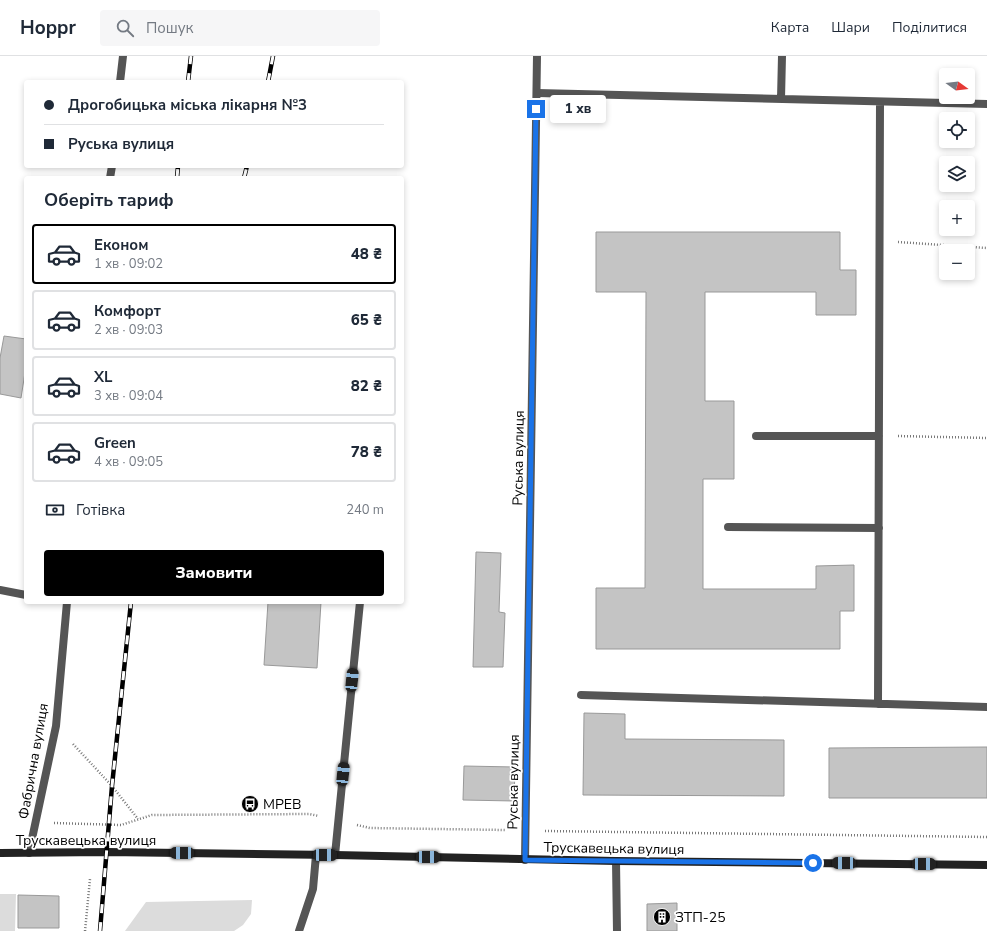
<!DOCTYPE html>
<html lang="uk">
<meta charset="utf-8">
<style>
body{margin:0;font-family:"Nunito Sans",sans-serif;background:#f6f6f7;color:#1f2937;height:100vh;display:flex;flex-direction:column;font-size:15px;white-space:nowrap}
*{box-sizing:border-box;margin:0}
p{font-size:13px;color:#747a83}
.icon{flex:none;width:22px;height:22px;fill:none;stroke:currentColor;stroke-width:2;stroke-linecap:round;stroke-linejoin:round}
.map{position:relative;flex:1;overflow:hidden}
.side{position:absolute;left:24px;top:120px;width:380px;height:428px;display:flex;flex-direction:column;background:#fff;border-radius:4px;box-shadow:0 2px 6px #0003}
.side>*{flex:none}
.top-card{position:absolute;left:24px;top:24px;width:380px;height:88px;border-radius:4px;box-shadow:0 2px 6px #0003;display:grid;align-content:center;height:88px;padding:0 20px;background:#fff}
.needle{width:26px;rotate:105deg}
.tools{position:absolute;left:939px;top:12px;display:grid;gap:8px}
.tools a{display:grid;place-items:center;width:36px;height:36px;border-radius:4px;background:#fff;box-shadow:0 2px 6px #0003;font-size:20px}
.end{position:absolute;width:18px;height:18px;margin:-9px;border:5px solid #1a73e8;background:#fff;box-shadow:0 0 0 2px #fff}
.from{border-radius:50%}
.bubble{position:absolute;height:28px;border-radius:4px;background:#fff;box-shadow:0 2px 6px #0003;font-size:13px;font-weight:800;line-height:28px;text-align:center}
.car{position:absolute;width:12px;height:24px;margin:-12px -6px;border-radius:5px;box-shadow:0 0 3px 1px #0007;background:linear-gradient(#222 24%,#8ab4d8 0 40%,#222 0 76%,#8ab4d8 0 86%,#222 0)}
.top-card b{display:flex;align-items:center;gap:14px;height:38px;font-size:15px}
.top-card b+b{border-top:1px solid #e0e1e3}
.top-card i{width:10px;height:10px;background:#1f2937}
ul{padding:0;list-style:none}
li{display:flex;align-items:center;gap:12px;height:60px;margin:0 8px 6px;padding:0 12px;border:2px solid #e0e1e3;border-radius:4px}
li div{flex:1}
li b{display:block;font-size:15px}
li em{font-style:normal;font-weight:800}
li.active{border-color:#000}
li>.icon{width:36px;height:36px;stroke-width:1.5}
h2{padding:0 20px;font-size:18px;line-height:48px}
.pay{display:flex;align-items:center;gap:10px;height:44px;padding:0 20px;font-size:15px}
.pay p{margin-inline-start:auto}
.primary-button{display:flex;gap:8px;margin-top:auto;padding:8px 20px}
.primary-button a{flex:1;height:46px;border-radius:4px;background:#000;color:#fff;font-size:16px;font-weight:800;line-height:46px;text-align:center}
header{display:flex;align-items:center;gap:24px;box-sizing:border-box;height:56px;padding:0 20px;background:#fff;border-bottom:1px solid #e0e1e3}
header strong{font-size:19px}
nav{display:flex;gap:22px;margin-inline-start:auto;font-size:14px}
.search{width:280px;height:36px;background:#f6f6f7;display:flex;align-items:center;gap:10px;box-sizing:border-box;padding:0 14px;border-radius:4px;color:#747a83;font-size:15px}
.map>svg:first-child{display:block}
.grass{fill:#dcdcdc}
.building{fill:#c4c4c4;stroke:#999}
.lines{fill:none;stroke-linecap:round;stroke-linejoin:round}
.path{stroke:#777;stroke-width:2.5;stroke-dasharray:1 2;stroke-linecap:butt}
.service{stroke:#555;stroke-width:8}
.minor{stroke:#555;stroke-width:8}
.tertiary{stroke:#555;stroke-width:8}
.secondary{stroke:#222;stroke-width:8}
.rail-casing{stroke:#000;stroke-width:4.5}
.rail{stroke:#fff;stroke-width:3;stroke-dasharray:9;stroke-linecap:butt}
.route{stroke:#1a73e8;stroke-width:5}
.labels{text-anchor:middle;stroke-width:3.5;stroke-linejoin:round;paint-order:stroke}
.street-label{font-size:14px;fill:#000;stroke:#fff}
.poi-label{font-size:14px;fill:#000;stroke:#fff;text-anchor:start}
</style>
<header>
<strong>Hoppr</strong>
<div class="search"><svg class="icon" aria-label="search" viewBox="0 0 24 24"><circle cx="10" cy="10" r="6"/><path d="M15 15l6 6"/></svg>Пошук</div>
<nav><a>Карта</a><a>Шари</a><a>Поділитися</a></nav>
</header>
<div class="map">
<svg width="987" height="875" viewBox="0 0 987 875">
<rect width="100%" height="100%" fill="#fff"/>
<!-- grass -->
<path class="grass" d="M 0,838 L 16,838 L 15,875 L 17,875 L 0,875 Z
M 252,844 L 251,858 L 243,869 L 234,875 L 125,875 L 146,846 Z"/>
<!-- building -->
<path class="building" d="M 596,176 L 840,176 L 840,214 L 856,214 L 856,259 L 816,259 L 816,236 L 705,236 L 705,345 L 734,345 L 734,423 L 703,423 L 703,533 L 816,533 L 816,510 L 854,509 L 854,555 L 840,555 L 840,593 L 596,593 L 596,532 L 645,532 L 646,236 L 596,236 Z
M 4,280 L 26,283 L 26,310 L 21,342 L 0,338 L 0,302 Z
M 476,496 L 501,497 L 499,556 L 505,557 L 503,611 L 473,611 Z
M 268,546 L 321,546 L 317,612 L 264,609 Z
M 584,657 L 625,658 L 625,683 L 784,684 L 784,740 L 583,739 Z
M 987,691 L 987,742 L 829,742 L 829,692 Z
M 464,710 L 515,711 L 514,745 L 463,744 Z
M 18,839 L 59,840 L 59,872 L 18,872 Z
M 677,847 L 677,875 L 647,875 L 647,848 Z"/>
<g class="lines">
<!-- path -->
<path class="path" d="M 898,186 L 987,192
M 898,380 L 987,382
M 73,688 L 112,730 L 138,763
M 54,767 L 121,769 L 152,759 L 309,758 L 319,760
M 357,769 L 370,772 L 506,774
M 545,775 L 987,781
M 85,875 L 90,823"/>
<!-- service -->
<path class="service" d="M 537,37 L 987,48
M 781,43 L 782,0
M 756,380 L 879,380
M 728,471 L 879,472
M 581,639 L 987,651
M 878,648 L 880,46
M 335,799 L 360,546
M 299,875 L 313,833 L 316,799"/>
<!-- minor -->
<path class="minor" d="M 0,534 L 26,539
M 525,804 L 537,0"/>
<!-- tertiary -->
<path class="tertiary" d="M 120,26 L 123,0
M 110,122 L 112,110
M 29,797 L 56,670 L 67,546
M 616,805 L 617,875"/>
<!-- secondary -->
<path class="secondary" d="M 0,797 L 107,796 L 335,799 L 616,805 L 987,809"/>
<!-- rail casing -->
<g class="rail-casing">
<path id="rail" d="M 188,26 L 191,0
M 268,26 L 273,0
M 177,122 L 178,110
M 244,122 L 247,110
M 100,875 L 112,730 L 131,546"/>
</g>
<!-- rail -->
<use href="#rail" class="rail"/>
</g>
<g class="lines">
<!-- route -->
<path class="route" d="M 536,53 L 525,804 L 813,807"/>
</g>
<!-- icons -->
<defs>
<g id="bus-disc" transform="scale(0.9)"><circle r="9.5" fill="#000" stroke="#fff"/><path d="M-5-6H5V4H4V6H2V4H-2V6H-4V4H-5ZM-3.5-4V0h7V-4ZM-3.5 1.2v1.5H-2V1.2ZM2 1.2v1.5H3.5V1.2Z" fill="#fff"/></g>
<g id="building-disc" transform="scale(0.9)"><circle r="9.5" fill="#000" stroke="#fff"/><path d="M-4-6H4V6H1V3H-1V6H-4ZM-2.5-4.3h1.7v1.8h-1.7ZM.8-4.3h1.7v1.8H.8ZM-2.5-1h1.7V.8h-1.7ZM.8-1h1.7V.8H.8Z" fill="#fff"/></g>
</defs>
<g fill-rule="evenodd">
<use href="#bus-disc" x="250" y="748"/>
<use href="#building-disc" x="662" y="861"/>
</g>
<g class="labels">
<!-- street labels -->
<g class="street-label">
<text transform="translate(518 402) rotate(-89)" y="5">Руська вулиця</text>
<text transform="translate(33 705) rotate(-80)" y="5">Фабрична вулиця</text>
<text transform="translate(513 726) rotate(-89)" y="5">Руська вулиця</text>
<text x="86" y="789">Трускавецька вулиця</text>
<text transform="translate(614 792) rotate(1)" y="5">Трускавецька вулиця</text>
</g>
<!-- poi labels -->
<g class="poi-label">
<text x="263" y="753">МРЕВ</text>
<text x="675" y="866">ЗТП-25</text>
</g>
</g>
</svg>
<div class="tools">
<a><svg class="needle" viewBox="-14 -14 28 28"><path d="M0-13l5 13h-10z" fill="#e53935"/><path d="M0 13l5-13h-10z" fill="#747a83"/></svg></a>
<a><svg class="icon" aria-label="locate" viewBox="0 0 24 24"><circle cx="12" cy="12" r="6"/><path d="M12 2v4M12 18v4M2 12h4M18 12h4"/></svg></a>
<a><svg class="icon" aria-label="layers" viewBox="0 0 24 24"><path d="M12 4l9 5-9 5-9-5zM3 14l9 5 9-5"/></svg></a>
<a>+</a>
<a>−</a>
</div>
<i class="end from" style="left:813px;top:807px"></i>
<i class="end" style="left:536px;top:53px"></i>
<div class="bubble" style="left:550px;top:39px;width:56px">1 хв</div>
<i class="car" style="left:352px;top:624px;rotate:6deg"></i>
<i class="car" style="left:343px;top:718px;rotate:6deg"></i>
<i class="car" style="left:182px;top:797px;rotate:270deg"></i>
<i class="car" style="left:325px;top:799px;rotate:91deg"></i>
<i class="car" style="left:428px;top:801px;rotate:91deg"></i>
<i class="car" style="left:844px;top:807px;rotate:271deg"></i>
<i class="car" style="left:924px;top:808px;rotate:91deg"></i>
<div class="top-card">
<b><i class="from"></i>Дрогобицька міська лікарня №3</b>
<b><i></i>Руська вулиця</b>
</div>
<section class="side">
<h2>Оберіть тариф</h2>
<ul>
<li class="active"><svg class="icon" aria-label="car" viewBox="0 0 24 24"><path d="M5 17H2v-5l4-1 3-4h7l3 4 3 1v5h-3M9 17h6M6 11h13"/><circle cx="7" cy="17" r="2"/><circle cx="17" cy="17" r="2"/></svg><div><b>Економ</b><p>1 хв · 09:02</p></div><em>48 ₴</em></li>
<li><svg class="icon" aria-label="car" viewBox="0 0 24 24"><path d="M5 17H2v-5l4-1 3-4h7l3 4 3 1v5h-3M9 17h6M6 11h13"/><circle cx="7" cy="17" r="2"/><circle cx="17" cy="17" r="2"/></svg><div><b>Комфорт</b><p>2 хв · 09:03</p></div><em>65 ₴</em></li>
<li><svg class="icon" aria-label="car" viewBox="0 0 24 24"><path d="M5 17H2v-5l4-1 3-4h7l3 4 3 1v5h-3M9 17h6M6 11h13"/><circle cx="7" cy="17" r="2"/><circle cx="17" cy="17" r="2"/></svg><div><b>XL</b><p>3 хв · 09:04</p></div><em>82 ₴</em></li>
<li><svg class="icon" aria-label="car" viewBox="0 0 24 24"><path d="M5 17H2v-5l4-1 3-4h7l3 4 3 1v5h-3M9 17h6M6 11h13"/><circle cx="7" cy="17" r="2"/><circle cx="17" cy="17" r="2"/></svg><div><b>Green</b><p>4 хв · 09:05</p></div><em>78 ₴</em></li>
</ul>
<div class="pay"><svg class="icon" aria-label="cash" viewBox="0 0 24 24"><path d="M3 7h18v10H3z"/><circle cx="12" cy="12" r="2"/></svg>Готівка<p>240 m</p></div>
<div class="primary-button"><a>Замовити</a></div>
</section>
</div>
